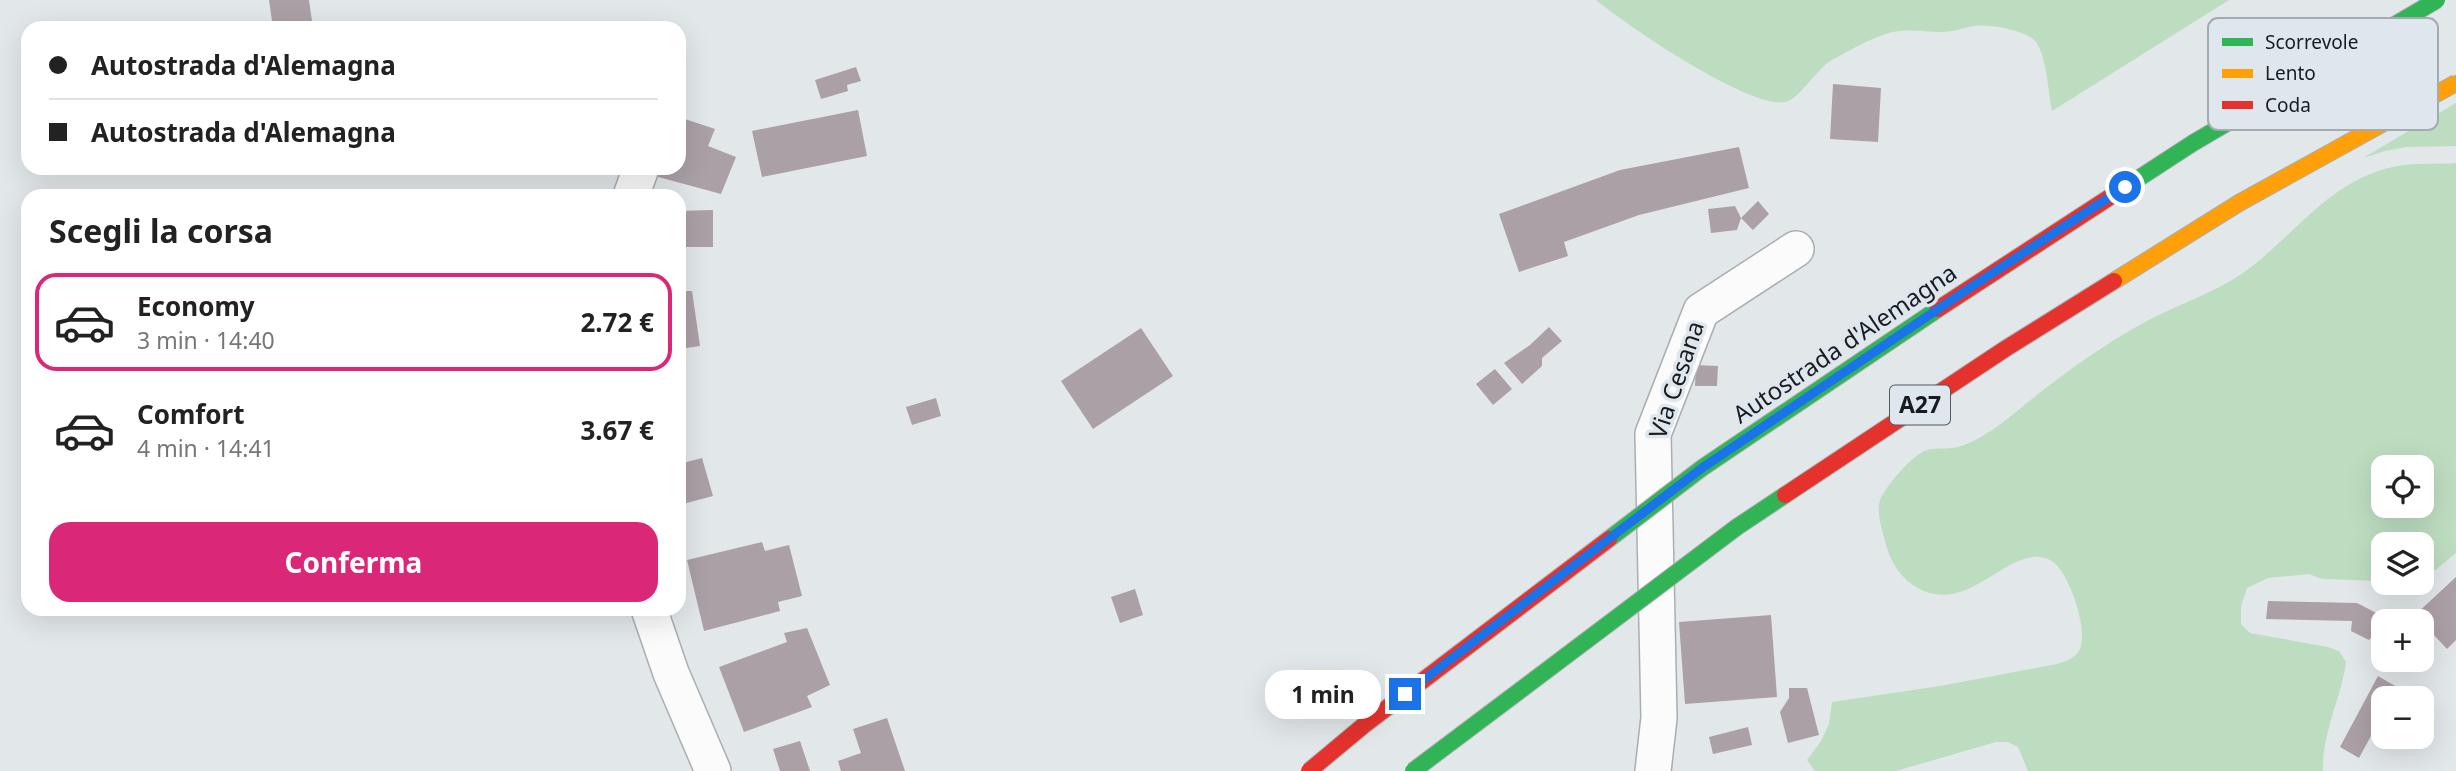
<!DOCTYPE html>
<html lang="it">
<meta charset="utf-8">
<style>
body{margin:0;font-family:"Noto Sans",sans-serif;background:#f2f2f2;color:#222;height:100vh;display:flex;flex-direction:column;font-size:26px;white-space:nowrap}
*{box-sizing:border-box;margin:0}
p{font-size:23px;color:#767676}
.icon{flex:none;width:38px;height:38px;fill:none;stroke:currentColor;stroke-width:2;stroke-linecap:round;stroke-linejoin:round}
.map{position:relative;flex:1;overflow:hidden}
.drawer{position:absolute;left:21px;top:189px;width:665px;height:427px;display:flex;flex-direction:column;background:#fff;border-radius:21px;box-shadow:0 7px 28px #0002}
.drawer>*{flex:none}
.banner{position:absolute;left:21px;top:21px;width:665px;height:154px;border-radius:21px;box-shadow:0 7px 28px #0002;display:grid;align-content:center;height:154px;padding:0 28px;background:#fff}
.controls{position:absolute;left:2371px;top:455px;display:grid;gap:14px}
.controls a{display:grid;place-items:center;width:63px;height:63px;border-radius:14px;background:#fff;box-shadow:0 7px 28px #0002;font-size:35px}
.end{position:absolute;width:32px;height:32px;margin:-16px;border:9px solid #1a73e8;background:#fff;box-shadow:0 0 0 4px #fff}
.from{border-radius:50%}
.bubble{position:absolute;height:49px;border-radius:21px;background:#fff;box-shadow:0 7px 28px #0002;font-size:23px;font-weight:700;line-height:49px;text-align:center}
.banner b{display:flex;align-items:center;gap:24px;height:66px;font-size:26px}
.banner b+b{border-top:2px solid #e0e0e0}
.banner i{width:18px;height:18px;background:#222}
ul{padding:0;list-style:none}
li{display:flex;align-items:center;gap:21px;height:98px;margin:0 14px 10px;padding:0 14px;border:4px solid transparent;border-radius:21px}
li div{flex:1}
li b{display:block;font-size:26px}
li em{font-style:normal;font-weight:700}
li.current{border-color:#db2777}
li>.icon{width:63px;height:63px;stroke-width:1.5}
h2{padding:0 28px;font-size:32px;line-height:84px}
.primary-button{display:flex;gap:14px;margin-top:auto;padding:14px 28px}
.primary-button a{flex:1;height:80px;border-radius:21px;background:#db2777;color:#fff;font-size:28px;font-weight:700;line-height:80px;text-align:center}
.map>svg:first-child{display:block}
.green{fill:#bdddc0;fill-rule:evenodd}
.building{fill:#aca0a7}
.lines{fill:none;stroke-linecap:round;stroke-linejoin:round}
.street-casing{stroke:#aaaeb0;stroke-width:38}
.street{stroke:#fbfbfc;stroke-width:35}
.fast-bridge-casing{stroke:#aaaeb0;stroke-width:18;stroke-linecap:butt}
.slow-bridge-casing{stroke:#aaaeb0;stroke-width:18;stroke-linecap:butt}
.jam-bridge-casing{stroke:#aaaeb0;stroke-width:18;stroke-linecap:butt}
.fast-bridge{stroke:#30b455;stroke-width:16}
.slow-bridge{stroke:#ff9f0a;stroke-width:16}
.jam-bridge{stroke:#e5322d;stroke-width:16}
.route{stroke:#1a73e8;stroke-width:9}
.labels{text-anchor:middle;stroke-width:7;stroke-linejoin:round;paint-order:stroke}
.shield{fill:#dfe7ee;stroke:#54595d;stroke-width:2}
.shield-label{font-size:23px;font-weight:bold;fill:#191c1f}
.street-label{font-size:24px;fill:#191c1f;stroke:#dfe7ee}
.key{fill:#dfe7ee;stroke:#a4aab0;stroke-width:2}
.key-label{font-size:19px;fill:#191c1f}
</style>
<div class="map">
<svg width="2456" height="771" viewBox="0 0 2456 771">
<rect width="100%" height="100%" fill="#e2e7ea"/>
<!-- green -->
<path class="green" d="M 1596,0 L 2229,0 L 2052,111 C 2048,93 2047,53 2034,40 C 2024,30 1988,24 1974,26 C 1963,28 1953,32 1942,32 C 1926,32 1906,28 1889,33 C 1869,39 1850,50 1832,60 C 1816,69 1800,99 1785,102 C 1749,109 1626,25 1596,0 Z
M 2456,103 L 2456,146 L 2406,147 L 2385,151 L 2363,158 Z
M 2456,163 L 2456,553 L 2422,581 L 2422,544 L 2384,544 L 2383,581 L 2322,579 L 2309,574 L 2268,578 L 2247,588 L 2241,606 L 2241,624 L 2250,633 L 2328,647 L 2339,651 L 2346,662 C 2341,699 2322,733 2323,771 L 2028,771 L 2018,747 L 2008,742 L 1996,742 L 1896,771 L 1815,771 L 1807,760 L 1821,741 L 1829,724 L 1832,702 L 1940,686 L 2057,664 C 2066,661 2074,659 2079,651 C 2090,633 2069,569 2050,560 C 2009,540 1968,622 1913,585 C 1898,575 1889,558 1885,541 C 1882,529 1876,512 1880,500 C 1885,487 1913,454 1927,450 C 1937,447 1948,450 1958,447 C 1989,438 2017,410 2042,391 C 2074,366 2107,343 2143,323 C 2176,305 2212,294 2243,273 C 2294,237 2328,181 2393,167 C 2413,162 2435,165 2456,163 ZM 2384,467 L 2422,467 L 2422,506 L 2384,506 Z"/>
<!-- building -->
<path class="building" d="M 269,0 L 309,0 L 313,28 L 273,28 Z
M 856,67 L 861,81 L 847,85 L 848,91 L 821,99 L 815,80 Z
M 1833,84 L 1881,88 L 1878,142 L 1830,139 Z
M 858,110 L 867,156 L 762,177 L 752,131 Z
M 679,117 L 715,129 L 708,146 L 736,157 L 721,194 L 640,172 L 643,168 L 679,168 Z
M 1739,147 L 1749,188 L 1639,215 L 1564,242 L 1568,256 L 1519,272 L 1499,214 L 1620,170 Z
M 1758,201 L 1769,214 L 1753,230 L 1741,218 Z
M 1735,206 L 1741,218 L 1737,230 L 1711,233 L 1708,209 Z
M 713,210 L 713,247 L 684,247 L 682,291 L 692,291 L 700,346 L 679,349 L 679,211 Z
M 1549,327 L 1562,341 L 1542,358 L 1542,366 L 1522,384 L 1504,363 L 1530,345 Z
M 1141,328 L 1173,376 L 1093,429 L 1061,381 Z
M 1696,365 L 1718,366 L 1717,386 L 1695,386 Z
M 1495,369 L 1512,389 L 1493,405 L 1476,384 Z
M 936,398 L 941,416 L 912,425 L 906,407 Z
M 702,458 L 713,496 L 679,505 L 679,464 Z
M 762,542 L 765,551 L 789,545 L 802,596 L 778,602 L 780,611 L 704,631 L 687,560 Z
M 2456,577 L 2456,640 L 2447,649 L 2415,615 Z
M 1135,589 L 1143,615 L 1120,623 L 1111,597 Z
M 2268,601 L 2357,603 L 2388,619 L 2384,621 L 2369,640 L 2351,631 L 2352,621 L 2266,619 Z
M 1771,615 L 1777,697 L 1685,704 L 1679,622 Z
M 807,628 L 830,685 L 807,696 L 812,707 L 744,732 L 719,667 L 787,642 L 784,633 Z
M 2378,676 L 2397,687 L 2391,698 L 2384,698 L 2384,712 L 2359,758 L 2340,747 Z
M 1789,688 L 1807,688 L 1819,735 L 1788,743 L 1780,712 L 1789,698 Z
M 887,718 L 905,771 L 841,771 L 838,761 L 861,753 L 853,729 Z
M 1748,727 L 1752,745 L 1713,754 L 1709,737 Z
M 800,741 L 810,771 L 780,771 L 773,749 Z"/>
<g class="lines">
<!-- street casing -->
<g class="street-casing">
<path id="street" d="M 631,196 L 641,168
M 649,609 L 671,673 L 713,771
M 1653,771 L 1659,718 L 1653,434 L 1701,311 L 1796,249"/>
</g>
<!-- street -->
<use href="#street" class="street"/>
<!-- fast-bridge casing -->
<g class="fast-bridge-casing">
<path id="fast-bridge" d="M 2130,184 L 2193,143 L 2437,0
M 1609,539 L 1702,468 L 1938,309
M 1413,771 L 1737,527 L 1785,495"/>
</g>
<!-- slow-bridge casing -->
<g class="slow-bridge-casing">
<path id="slow-bridge" d="M 2114,281 L 2239,203 L 2456,83"/>
</g>
<!-- jam-bridge casing -->
<g class="jam-bridge-casing">
<path id="jam-bridge" d="M 1938,309 L 2130,184
M 1785,495 L 2005,349 L 2114,281
M 1309,771 L 1363,726 L 1609,539"/>
</g>
<!-- fast-bridge -->
<use href="#fast-bridge" class="fast-bridge"/>
<!-- slow-bridge -->
<use href="#slow-bridge" class="slow-bridge"/>
<!-- jam-bridge -->
<use href="#jam-bridge" class="jam-bridge"/>
</g>
<g class="lines">
<!-- route -->
<path class="route" d="M 1405,694 L 1702,468 L 1968,289 L 2125,187"/>
</g>
<g class="labels">
<!-- shield labels -->
<rect class="shield" x="1890" y="385.5" width="60" height="39" rx="5"/>
<g class="shield-label">
<text x="1920" y="413">A27</text>
</g>
<!-- street labels -->
<g class="street-label">
<text transform="translate(1845 344) rotate(-34)" y="8">Autostrada d'Alemagna</text>
<text transform="translate(1677 380) rotate(-71)" y="8">Via Cesana</text>
</g>
</g>
<!-- legend -->
<rect x="2208" y="18" width="230" height="112" rx="10" class="key"/>
<rect x="2222" y="38" width="31" height="8" fill="#30b455"/>
<rect x="2222" y="69" width="31" height="9" fill="#ff9f0a"/>
<rect x="2222" y="101" width="31" height="8" fill="#e5322d"/>
<g class="key-label">
<text x="2265" y="49">Scorrevole</text>
<text x="2265" y="80">Lento</text>
<text x="2265" y="112">Coda</text>
</g>
</svg>
<div class="controls">
<a><svg class="icon" aria-label="locate" viewBox="0 0 24 24"><circle cx="12" cy="12" r="6"/><path d="M12 2v4M12 18v4M2 12h4M18 12h4"/></svg></a>
<a><svg class="icon" aria-label="layers" viewBox="0 0 24 24"><path d="M12 4l9 5-9 5-9-5zM3 14l9 5 9-5"/></svg></a>
<a>+</a>
<a>−</a>
</div>
<i class="end from" style="left:2125px;top:187px"></i>
<i class="end" style="left:1405px;top:694px"></i>
<div class="bubble" style="left:1265px;top:670px;width:116px">1 min</div>
<div class="banner">
<b><i class="from"></i>Autostrada d'Alemagna</b>
<b><i></i>Autostrada d'Alemagna</b>
</div>
<section class="drawer">
<h2>Scegli la corsa</h2>
<ul>
<li class="current"><svg class="icon" aria-label="car" viewBox="0 0 24 24"><path d="M5 17H2v-5l4-1 3-4h7l3 4 3 1v5h-3M9 17h6M6 11h13"/><circle cx="7" cy="17" r="2"/><circle cx="17" cy="17" r="2"/></svg><div><b>Economy</b><p>3 min · 14:40</p></div><em>2.72 €</em></li>
<li><svg class="icon" aria-label="car" viewBox="0 0 24 24"><path d="M5 17H2v-5l4-1 3-4h7l3 4 3 1v5h-3M9 17h6M6 11h13"/><circle cx="7" cy="17" r="2"/><circle cx="17" cy="17" r="2"/></svg><div><b>Comfort</b><p>4 min · 14:41</p></div><em>3.67 €</em></li>
</ul>
<div class="primary-button"><a>Conferma</a></div>
</section>
</div>
